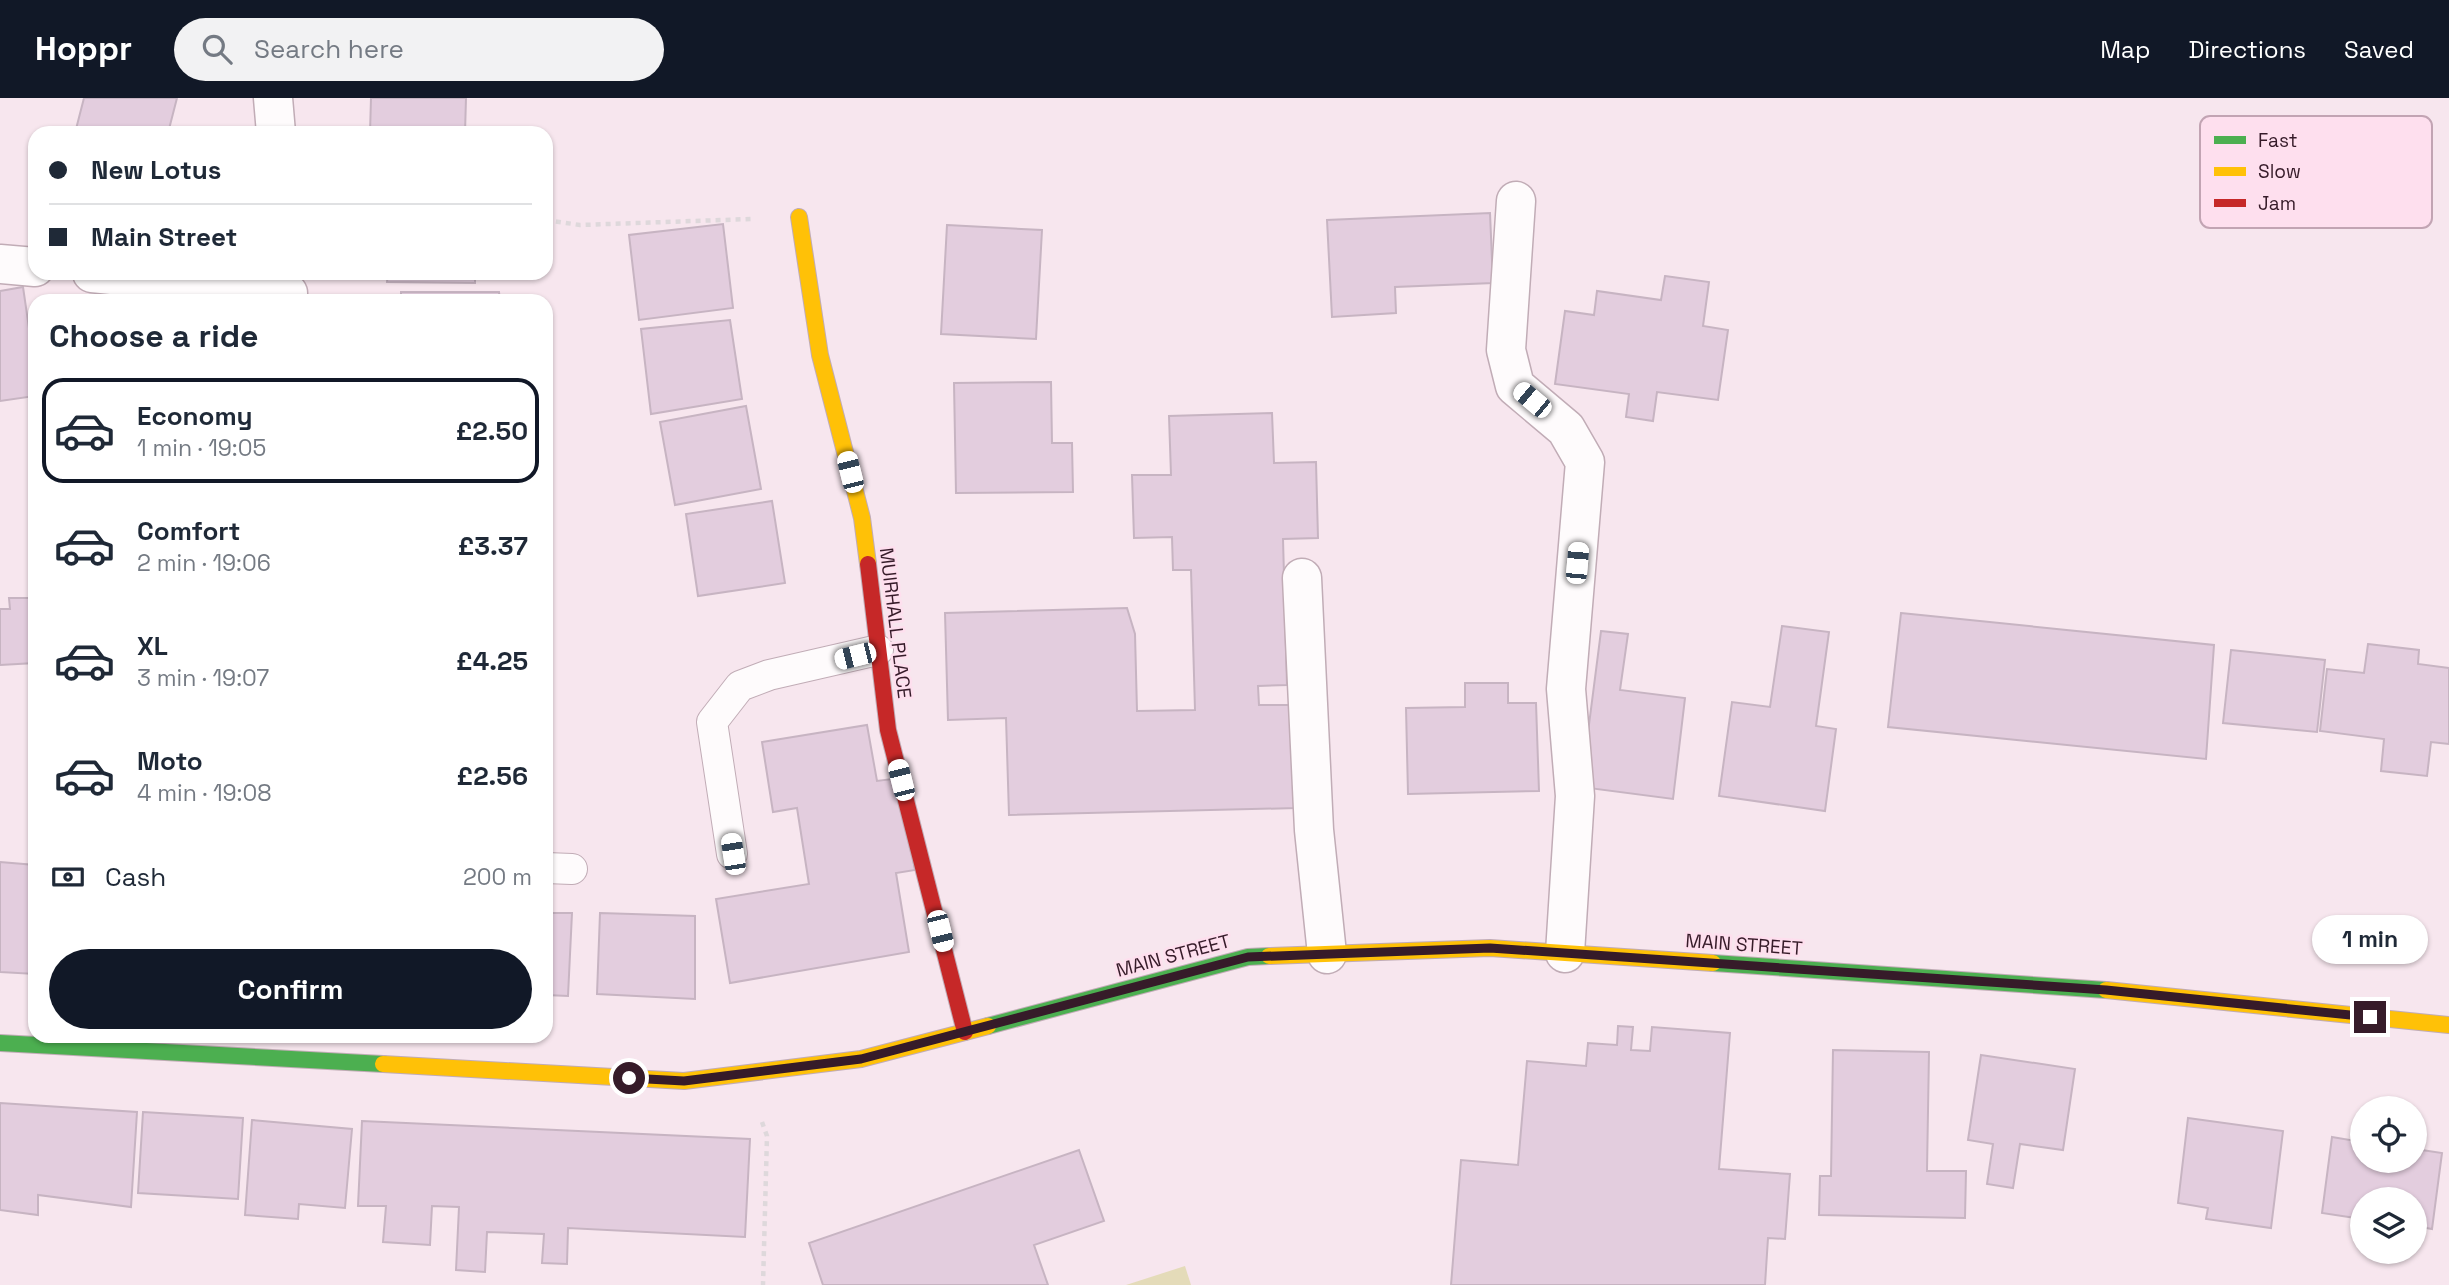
<!DOCTYPE html>
<meta charset="utf-8">
<style>
body{margin:0;font-family:"Space Grotesk",sans-serif;background:#f2f2f3;color:#1f2937;height:100vh;display:flex;flex-direction:column;font-size:26px;white-space:nowrap}
*{box-sizing:border-box;margin:0}
p{font-size:23px;color:#747a83}
.icon{flex:none;width:38px;height:38px;fill:none;stroke:currentColor;stroke-width:2;stroke-linecap:round;stroke-linejoin:round}
.map{position:relative;flex:1;overflow:hidden}
.sheet{position:absolute;left:28px;top:196px;width:525px;height:749px;display:flex;flex-direction:column;background:#fff;border-radius:21px;box-shadow:0 2px 5px #0004}
.sheet>*{flex:none}
.guide{position:absolute;left:28px;top:28px;width:525px;height:154px;border-radius:21px;box-shadow:0 2px 5px #0004;display:grid;align-content:center;height:154px;padding:0 21px;background:#fff}
.controls{position:absolute;left:2350px;top:998px;display:grid;gap:14px}
.controls a{display:grid;place-items:center;width:77px;height:77px;border-radius:50%;background:#fff;box-shadow:0 2px 5px #0004;font-size:35px}
.end{position:absolute;width:32px;height:32px;margin:-16px;border:9px solid #361b29;background:#fff;box-shadow:0 0 0 4px #fff}
.from{border-radius:50%}
.bubble{position:absolute;height:49px;border-radius:24px;background:#fff;box-shadow:0 2px 5px #0004;font-size:23px;font-weight:700;line-height:49px;text-align:center}
.car{position:absolute;width:21px;height:42px;margin:-21px -10px;border-radius:9px;box-shadow:0 0 5px 2px #0007;background:linear-gradient(#fff 24%,#345 0 40%,#fff 0 76%,#345 0 86%,#fff 0)}
.guide b{display:flex;align-items:center;gap:24px;height:66px;font-size:26px}
.guide b+b{border-top:2px solid #e0e1e3}
.guide i{width:18px;height:18px;background:#1f2937}
ul{padding:0;list-style:none}
li{display:flex;align-items:center;gap:21px;height:105px;margin:0 14px 10px;padding:0 7px;border:4px solid transparent;border-radius:21px}
li div{flex:1}
li b{display:block;font-size:26px}
li em{font-style:normal;font-weight:700}
li.current{border-color:#111827}
li>.icon{width:63px;height:63px;stroke-width:1.5}
h2{padding:0 21px;font-size:32px;line-height:84px}
.pay{display:flex;align-items:center;gap:18px;height:77px;padding:0 21px;font-size:26px}
.pay p{margin-inline-start:auto}
.action{display:flex;gap:14px;margin-top:auto;padding:14px 21px}
.action a{flex:1;height:80px;border-radius:42px;background:#111827;color:#fff;font-size:28px;font-weight:700;line-height:80px;text-align:center}
header{display:flex;align-items:center;gap:42px;box-sizing:border-box;height:98px;padding:0 35px;background:#111827;color:#fff}
header strong{font-size:33px}
nav{display:flex;gap:38px;margin-inline-start:auto;font-size:24px}
.search{width:490px;height:63px;background:#f2f2f3;display:flex;align-items:center;gap:18px;box-sizing:border-box;padding:0 24px;border-radius:38px;color:#747a83;font-size:26px}
.map>svg:first-child{display:block}
.green{fill:#e4dbb9}
.building{fill:#e3cdde;stroke:#c7b4c2;stroke-width:2}
.lines{fill:none;stroke-linecap:round;stroke-linejoin:round}
.lane-casing{stroke:#c1acb6;stroke-width:32}
.street-casing{stroke:#c1acb6;stroke-width:41}
.fast-casing{stroke:#c1acb6;stroke-width:18}
.slow-casing{stroke:#c1acb6;stroke-width:18}
.jam-casing{stroke:#c1acb6;stroke-width:18}
.path{stroke:#ded8db;stroke-width:4.5;stroke-dasharray:5 5;stroke-linecap:butt}
.lane{stroke:#fefbfc;stroke-width:30}
.street{stroke:#fefbfc;stroke-width:38}
.fast{stroke:#4caf50;stroke-width:16}
.slow{stroke:#ffc107;stroke-width:16}
.jam{stroke:#c62828;stroke-width:16}
.route{stroke:#361b29;stroke-width:9}
.labels{text-anchor:middle;stroke-width:5;stroke-linejoin:round;paint-order:stroke}
.street-label{font-size:19px;fill:#361b29;stroke:#fedfee}
.key{fill:#fedfee;stroke:#c2a4b3;stroke-width:2}
.key-label{font-size:19px;fill:#361b29}
</style>
<header>
<strong>Hoppr</strong>
<div class="search"><svg class="icon" aria-label="search" viewBox="0 0 24 24"><circle cx="10" cy="10" r="6"/><path d="M15 15l6 6"/></svg>Search here</div>
<nav><a>Map</a><a>Directions</a><a>Saved</a></nav>
</header>
<div class="map">
<svg width="2449" height="1187" viewBox="0 0 2449 1187">
<rect width="100%" height="100%" fill="#f7e6ee"/>
<!-- green -->
<path class="green" d="M 1185,1168 L 1191,1187 L 1126,1187 Z"/>
<!-- building -->
<path class="building" d="M 84,0 L 177,0 L 168,35 L 75,35 Z
M 371,0 L 466,0 L 465,35 L 370,35 Z
M 1490,115 L 1493,185 L 1395,189 L 1396,215 L 1332,219 L 1327,122 Z
M 723,126 L 733,210 L 639,222 L 629,137 Z
M 947,127 L 1042,132 L 1036,241 L 941,236 Z
M 388,175 L 475,175 L 475,185 L 387,184 Z
M 1665,178 L 1709,184 L 1703,228 L 1728,232 L 1718,302 L 1657,294 L 1653,323 L 1626,319 L 1629,296 L 1555,286 L 1565,213 L 1594,217 L 1597,193 L 1661,202 Z
M 23,189 L 35,271 L 35,298 L 0,303 L 0,193 Z
M 401,194 L 499,194 L 500,203 L 401,203 Z
M 730,222 L 742,301 L 651,316 L 641,231 Z
M 1051,284 L 1052,345 L 1072,345 L 1073,394 L 956,395 L 954,285 Z
M 746,308 L 761,391 L 675,407 L 660,324 Z
M 1272,315 L 1274,365 L 1316,364 L 1318,440 L 1283,441 L 1287,587 L 1258,588 L 1259,607 L 1293,607 L 1296,710 L 1009,717 L 1006,620 L 948,622 L 945,515 L 1127,510 L 1135,536 L 1137,613 L 1195,612 L 1191,472 L 1173,472 L 1172,439 L 1134,440 L 1132,377 L 1171,377 L 1169,318 Z
M 772,403 L 785,485 L 698,498 L 686,416 Z
M 9,500 L 35,500 L 35,565 L 0,567 L 0,511 L 10,511 Z
M 1901,515 L 2214,547 L 2206,661 L 1888,629 Z
M 1782,528 L 1829,534 L 1816,628 L 1836,631 L 1825,713 L 1719,698 L 1732,604 L 1770,609 Z
M 1601,533 L 1628,536 L 1620,592 L 1685,600 L 1673,701 L 1581,689 Z
M 2368,546 L 2419,552 L 2418,566 L 2449,570 L 2449,646 L 2431,644 L 2427,678 L 2381,673 L 2384,641 L 2320,633 L 2327,571 L 2364,575 Z
M 2231,552 L 2325,562 L 2317,634 L 2223,625 Z
M 1465,585 L 1508,585 L 1508,605 L 1536,605 L 1539,693 L 1408,696 L 1406,610 L 1465,609 Z
M 867,627 L 877,683 L 900,680 L 915,772 L 896,775 L 909,854 L 730,885 L 716,801 L 809,786 L 797,710 L 773,714 L 762,644 Z
M 0,764 L 35,767 L 35,876 L 0,874 Z
M 546,815 L 572,815 L 568,898 L 546,897 Z
M 600,815 L 695,818 L 695,901 L 597,896 Z
M 1618,928 L 1633,929 L 1631,952 L 1650,953 L 1652,929 L 1730,935 L 1719,1071 L 1790,1076 L 1785,1141 L 1768,1140 L 1765,1187 L 1451,1187 L 1461,1062 L 1518,1067 L 1527,963 L 1586,968 L 1588,945 L 1617,947 Z
M 1833,952 L 1929,954 L 1927,1073 L 1966,1073 L 1965,1120 L 1819,1117 L 1820,1078 L 1831,1078 Z
M 1981,957 L 2075,971 L 2063,1052 L 2020,1046 L 2013,1090 L 1987,1086 L 1993,1046 L 1968,1042 Z
M 0,1005 L 137,1014 L 131,1109 L 38,1097 L 38,1117 L 0,1112 Z
M 143,1014 L 243,1020 L 238,1101 L 138,1095 Z
M 2188,1020 L 2283,1033 L 2271,1130 L 2206,1121 L 2208,1110 L 2178,1105 Z
M 252,1022 L 352,1031 L 345,1110 L 299,1106 L 298,1121 L 245,1117 Z
M 362,1023 L 750,1041 L 745,1139 L 568,1130 L 567,1166 L 542,1165 L 544,1136 L 487,1134 L 485,1174 L 456,1172 L 459,1109 L 432,1108 L 430,1147 L 383,1144 L 386,1108 L 358,1108 Z
M 2332,1039 L 2362,1044 L 2362,1062 L 2415,1062 L 2415,1051 L 2442,1055 L 2432,1131 L 2415,1128 L 2415,1101 L 2362,1101 L 2362,1121 L 2322,1115 Z
M 1079,1052 L 1104,1123 L 1034,1147 L 1048,1187 L 823,1187 L 809,1145 Z"/>
<g class="lines">
<!-- lane casing -->
<g class="lane-casing">
<path id="lane" d="M 732,756 L 712,624 L 740,588 L 769,577 L 878,552
M 546,770 L 572,771"/>
</g>
<!-- street casing -->
<g class="street-casing">
<path id="street" d="M 273,0 L 276,35
M 1516,103 L 1506,252 L 1515,288 L 1566,331 L 1585,364 L 1566,591 L 1575,698 L 1565,855
M 0,166 L 35,169
M 92,175 L 288,195
M 1302,480 L 1314,732 L 1327,856"/>
</g>
<!-- fast casing -->
<g class="fast-casing">
<path id="fast" d="M 1713,865 L 2106,892
M 988,928 L 1248,859 L 1269,858
M 0,945 L 383,966"/>
</g>
<!-- slow casing -->
<g class="slow-casing">
<path id="slow" d="M 799,119 L 820,257 L 862,420 L 868,466
M 1269,858 L 1490,850 L 1713,865
M 2106,892 L 2449,927
M 383,966 L 684,983 L 861,961 L 988,928"/>
</g>
<!-- jam casing -->
<g class="jam-casing">
<path id="jam" d="M 868,466 L 888,632 L 965,934"/>
</g>
<!-- path -->
<path class="path" d="M 546,122 L 580,127 L 751,121
M 762,1024 L 767,1038 L 763,1187"/>
<!-- lane -->
<use href="#lane" class="lane"/>
<!-- street -->
<use href="#street" class="street"/>
<!-- fast -->
<use href="#fast" class="fast"/>
<!-- slow -->
<use href="#slow" class="slow"/>
<!-- jam -->
<use href="#jam" class="jam"/>
</g>
<g class="lines">
<!-- route -->
<path class="route" d="M 629,980 L 684,983 L 861,961 L 1248,859 L 1490,850 L 2106,892 L 2370,919"/>
</g>
<g class="labels">
<!-- street labels -->
<g class="street-label">
<text transform="translate(896 525) rotate(83)" y="7">MUIRHALL PLACE</text>
<text transform="translate(1744 846) rotate(4)" y="7">MAIN STREET</text>
<text transform="translate(1173 857) rotate(-15)" y="7">MAIN STREET</text>
</g>
</g>
<!-- legend -->
<rect x="2200" y="18" width="232" height="112" rx="10" class="key"/>
<rect x="2214" y="38" width="32" height="8" fill="#4caf50"/>
<rect x="2214" y="69" width="32" height="9" fill="#ffc107"/>
<rect x="2214" y="101" width="32" height="8" fill="#c62828"/>
<g class="key-label">
<text x="2258" y="49">Fast</text>
<text x="2258" y="80">Slow</text>
<text x="2258" y="112">Jam</text>
</g>
</svg>
<div class="controls">
<a><svg class="icon" aria-label="locate" viewBox="0 0 24 24"><circle cx="12" cy="12" r="6"/><path d="M12 2v4M12 18v4M2 12h4M18 12h4"/></svg></a>
<a><svg class="icon" aria-label="layers" viewBox="0 0 24 24"><path d="M12 4l9 5-9 5-9-5zM3 14l9 5 9-5"/></svg></a>
</div>
<i class="end from" style="left:629px;top:980px"></i>
<i class="end" style="left:2370px;top:919px"></i>
<div class="bubble" style="left:2312px;top:817px;width:116px">1 min</div>
<i class="car" style="left:1532px;top:302px;rotate:310deg"></i>
<i class="car" style="left:850px;top:374px;rotate:346deg"></i>
<i class="car" style="left:1577px;top:465px;rotate:5deg"></i>
<i class="car" style="left:855px;top:558px;rotate:256deg"></i>
<i class="car" style="left:901px;top:682px;rotate:346deg"></i>
<i class="car" style="left:733px;top:756px;rotate:351deg"></i>
<i class="car" style="left:940px;top:833px;rotate:166deg"></i>
<div class="guide">
<b><i class="from"></i>New Lotus</b>
<b><i></i>Main Street</b>
</div>
<section class="sheet">
<h2>Choose a ride</h2>
<ul>
<li class="current"><svg class="icon" aria-label="car" viewBox="0 0 24 24"><path d="M5 17H2v-5l4-1 3-4h7l3 4 3 1v5h-3M9 17h6M6 11h13"/><circle cx="7" cy="17" r="2"/><circle cx="17" cy="17" r="2"/></svg><div><b>Economy</b><p>1 min · 19:05</p></div><em>£2.50</em></li>
<li><svg class="icon" aria-label="car" viewBox="0 0 24 24"><path d="M5 17H2v-5l4-1 3-4h7l3 4 3 1v5h-3M9 17h6M6 11h13"/><circle cx="7" cy="17" r="2"/><circle cx="17" cy="17" r="2"/></svg><div><b>Comfort</b><p>2 min · 19:06</p></div><em>£3.37</em></li>
<li><svg class="icon" aria-label="car" viewBox="0 0 24 24"><path d="M5 17H2v-5l4-1 3-4h7l3 4 3 1v5h-3M9 17h6M6 11h13"/><circle cx="7" cy="17" r="2"/><circle cx="17" cy="17" r="2"/></svg><div><b>XL</b><p>3 min · 19:07</p></div><em>£4.25</em></li>
<li><svg class="icon" aria-label="car" viewBox="0 0 24 24"><path d="M5 17H2v-5l4-1 3-4h7l3 4 3 1v5h-3M9 17h6M6 11h13"/><circle cx="7" cy="17" r="2"/><circle cx="17" cy="17" r="2"/></svg><div><b>Moto</b><p>4 min · 19:08</p></div><em>£2.56</em></li>
</ul>
<div class="pay"><svg class="icon" aria-label="cash" viewBox="0 0 24 24"><path d="M3 7h18v10H3z"/><circle cx="12" cy="12" r="2"/></svg>Cash<p>200 m</p></div>
<div class="action"><a>Confirm</a></div>
</section>
</div>
